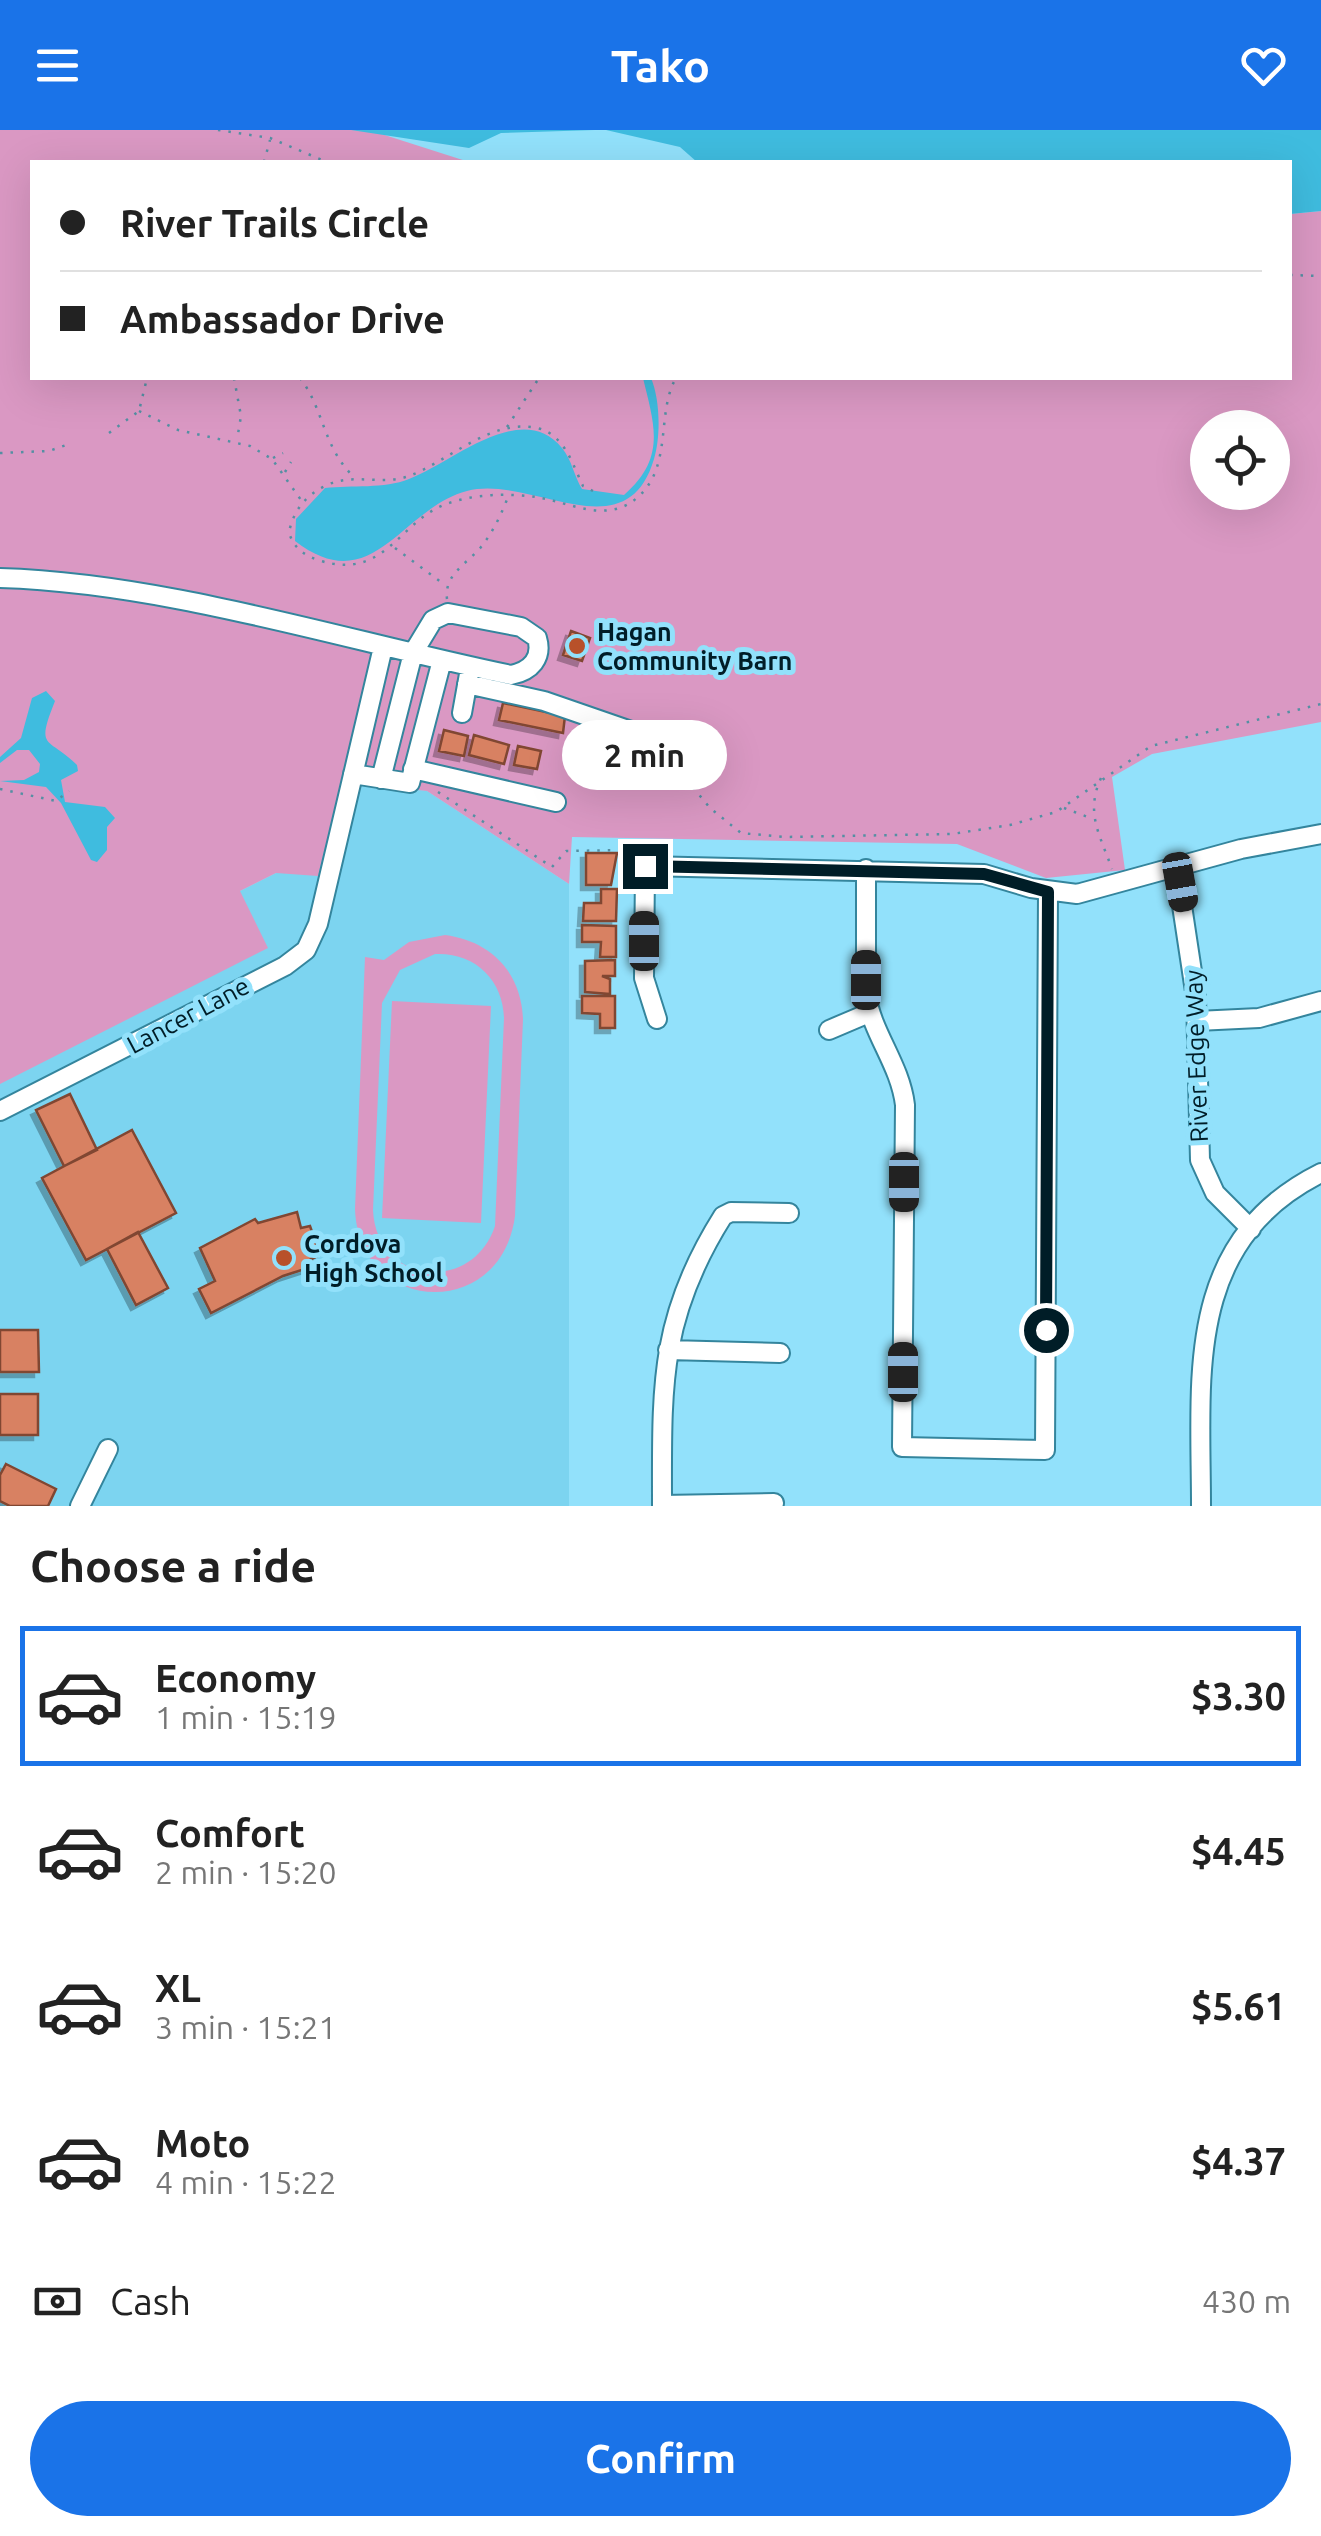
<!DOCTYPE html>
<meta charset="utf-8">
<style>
body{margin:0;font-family:Ubuntu,sans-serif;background:#f6f6f6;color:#222;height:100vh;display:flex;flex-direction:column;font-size:38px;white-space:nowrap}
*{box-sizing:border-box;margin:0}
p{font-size:32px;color:#767676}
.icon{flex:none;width:55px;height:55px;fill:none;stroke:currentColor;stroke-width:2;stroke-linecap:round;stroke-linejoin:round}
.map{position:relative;height:1376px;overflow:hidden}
.panel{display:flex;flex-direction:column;background:#fff;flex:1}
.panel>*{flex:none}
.hud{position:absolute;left:30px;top:30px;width:1262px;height:220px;border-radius:0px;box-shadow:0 10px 40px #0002;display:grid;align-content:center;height:220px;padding:0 30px;background:#fff}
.buttons{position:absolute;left:1190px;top:280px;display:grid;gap:20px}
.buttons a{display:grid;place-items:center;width:100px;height:100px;border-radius:50%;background:#fff;box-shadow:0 10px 40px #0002;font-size:50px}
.end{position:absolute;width:45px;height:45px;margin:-22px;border:12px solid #001d27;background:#fff;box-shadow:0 0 0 5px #fff}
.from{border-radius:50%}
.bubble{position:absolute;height:70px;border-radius:35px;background:#fff;box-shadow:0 10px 40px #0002;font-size:32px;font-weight:700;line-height:70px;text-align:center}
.car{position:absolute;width:30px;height:60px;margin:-30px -15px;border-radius:12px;box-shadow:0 0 8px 2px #0007;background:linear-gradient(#222 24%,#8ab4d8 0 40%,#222 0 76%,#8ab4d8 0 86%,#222 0)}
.hud b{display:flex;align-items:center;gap:35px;height:95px;font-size:38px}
.hud b+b{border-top:2px solid #e0e0e0}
.hud i{width:25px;height:25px;background:#222}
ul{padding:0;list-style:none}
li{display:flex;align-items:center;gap:30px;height:140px;margin:0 20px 15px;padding:0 10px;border:5px solid transparent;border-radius:0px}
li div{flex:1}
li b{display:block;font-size:38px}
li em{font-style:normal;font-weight:700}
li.active{border-color:#1a73e8}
li>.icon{width:90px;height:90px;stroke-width:1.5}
h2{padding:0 30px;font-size:45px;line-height:120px}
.pay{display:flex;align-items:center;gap:25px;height:110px;padding:0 30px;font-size:38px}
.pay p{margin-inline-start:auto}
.cta{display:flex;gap:20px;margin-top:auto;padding:20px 30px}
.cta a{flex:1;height:115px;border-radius:60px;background:#1a73e8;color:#fff;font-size:40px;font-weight:700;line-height:115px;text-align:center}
header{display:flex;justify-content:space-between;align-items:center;height:130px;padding:0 30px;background:#1a73e8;color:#fff;font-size:45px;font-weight:700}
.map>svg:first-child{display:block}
.built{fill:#7cd4f0}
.green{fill:#da98c3;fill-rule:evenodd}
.water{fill:#3fbcdf}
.building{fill:#d88162;stroke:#804632;stroke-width:2.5;filter:url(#shadow)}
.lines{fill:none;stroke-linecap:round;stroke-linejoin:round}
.minor-casing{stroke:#34859d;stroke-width:22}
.path{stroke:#558fa3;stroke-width:2.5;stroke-dasharray:2.5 8;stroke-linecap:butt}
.minor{stroke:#fff;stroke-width:18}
.route{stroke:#001d27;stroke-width:12}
.poi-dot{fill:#b8512a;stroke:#92e1fb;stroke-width:4}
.labels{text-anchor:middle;stroke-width:10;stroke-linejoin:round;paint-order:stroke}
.poi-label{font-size:25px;font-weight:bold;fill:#001d27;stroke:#92e1fb;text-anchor:start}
.street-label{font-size:25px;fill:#001d27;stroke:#92e1fb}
</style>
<header><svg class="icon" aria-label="menu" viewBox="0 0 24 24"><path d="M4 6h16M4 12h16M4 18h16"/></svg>Tako<svg class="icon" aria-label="heart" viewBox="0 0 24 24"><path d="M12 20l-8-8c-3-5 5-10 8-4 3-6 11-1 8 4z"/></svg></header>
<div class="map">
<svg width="1321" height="1376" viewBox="0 0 1321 1376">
<defs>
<filter id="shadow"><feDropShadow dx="-5" dy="5" stdDeviation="0" flood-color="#0004"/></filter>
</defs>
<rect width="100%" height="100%" fill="#92e1fb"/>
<!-- built -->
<path class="built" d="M 341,651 L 427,661 L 569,754 L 569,1376 L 0,1376 L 0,881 L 276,743 Z"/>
<!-- green -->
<path class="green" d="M 0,0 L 369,0 L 469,32 L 32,32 L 32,248 L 1290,248 L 1290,84 L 1321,81 L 1321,592 L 1152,624 L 1112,647 L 1125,740 L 1046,748 L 957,714 L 572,707 L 569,754 L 427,661 L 341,652 L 318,746 L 276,743 L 240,761 L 268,818 L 0,954 ZM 1208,298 L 1272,298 L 1272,362 L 1208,362 Z
M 445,805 C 491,811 521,842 523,889 L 515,1086 C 501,1192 359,1185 355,1079 L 365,827 L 384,830 L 409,812 ZM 435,824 C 474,822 503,849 504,888 L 495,1096 C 472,1165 376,1154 373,1080 L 382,873 L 400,840 Z
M 392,871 L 491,876 L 481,1093 L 382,1088 Z"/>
<!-- water -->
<path class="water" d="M 351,0 L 595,0 L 501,3 L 469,18 Z
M 606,0 L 1321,0 L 1321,81 L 1290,84 L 1290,32 L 697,32 L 680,17 Z
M 643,248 L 651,248 C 660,269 661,306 654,329 C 626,424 531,344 467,361 C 401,378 373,471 295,411 L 296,389 L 325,358 C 352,355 384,359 409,349 C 451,334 521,268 562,318 C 572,330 574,346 582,359 L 624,365 C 667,328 654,294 643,248 Z
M 46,561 L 55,571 C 35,621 48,606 77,635 L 78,641 L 61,650 L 65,672 L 105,677 L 115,688 L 107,697 L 107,720 L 97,732 L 91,730 L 61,673 L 46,657 L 0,651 L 24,650 L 39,642 L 40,634 L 29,620 L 17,620 L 0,633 L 0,627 L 21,608 L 32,568 Z"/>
<!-- building -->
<path class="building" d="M 571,501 L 590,508 L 582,531 L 563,525 Z
M 503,573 L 565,586 L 563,603 L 499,590 Z
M 444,600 L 468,606 L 464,626 L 439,621 Z
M 474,605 L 509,615 L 504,634 L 469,625 Z
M 518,616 L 541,621 L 537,639 L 514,635 Z
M 586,723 L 617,723 L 611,755 L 586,755 Z
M 601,759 L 617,759 L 616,791 L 583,791 L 584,773 L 601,773 Z
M 582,795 L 616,796 L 616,827 L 600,827 L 601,812 L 582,812 Z
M 615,830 L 615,846 L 602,846 L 610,849 L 610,864 L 585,862 L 585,831 Z
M 582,866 L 615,866 L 615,898 L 600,898 L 600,884 L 582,883 Z
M 70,964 L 97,1020 L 64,1036 L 36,980 Z
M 132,1000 L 176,1083 L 86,1130 L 42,1048 Z
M 297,1082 L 301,1098 L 310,1096 L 320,1125 L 311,1129 L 314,1136 L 283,1146 L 211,1183 L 199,1159 L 215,1151 L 200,1118 L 255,1089 L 258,1093 Z
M 138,1102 L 168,1158 L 136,1175 L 107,1119 Z
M 0,1200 L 38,1200 L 39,1242 L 0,1242 Z
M 0,1264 L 38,1264 L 38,1305 L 0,1305 Z
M 6,1334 L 56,1359 L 48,1376 L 10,1376 L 0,1371 L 0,1345 Z"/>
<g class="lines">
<!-- minor casing -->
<g class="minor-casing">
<path id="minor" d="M 0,448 C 168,453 346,511 511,545 C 531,541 543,528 537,508 L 521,497 L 448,483 L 433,490 L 413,523 L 381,649
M 467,554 L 544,571 L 680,618
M 462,583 L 469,544
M 413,639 L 556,672
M 353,644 L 410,653 L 442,530
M 1176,736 L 1196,868 L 1200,1030 L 1215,1063 L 1251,1099
M 866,739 L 866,864 C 872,904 900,934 905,975 L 902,1317 L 1045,1320 L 1048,762
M 657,889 L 644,848 L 645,736 L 984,744 L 1031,758 L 1077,764 L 1241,719 L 1321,704
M 1197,891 L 1259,888 L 1321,871
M 829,900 L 869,883
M 0,981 L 285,836 L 306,820 L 318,794 L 383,517
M 668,1220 L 780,1223
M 662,1375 L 774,1373
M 80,1376 L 108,1319
M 662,1376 C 662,1258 658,1189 723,1086 L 731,1082 L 789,1083
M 1201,1376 C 1201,1247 1183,1112 1321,1043"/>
</g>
<!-- path -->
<path class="path" d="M 218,0 L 270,8 L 327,32
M 264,32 L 270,10
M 1290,145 L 1321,146
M 234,248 L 241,286 L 237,310
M 300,248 C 324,279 323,317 353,346
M 139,281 L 178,300 L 250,316 L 272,329 L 301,370
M 507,297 L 539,248
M 109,303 L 139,281 L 147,248
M 0,323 L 49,321 L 69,314
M 273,328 L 283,323
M 285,342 L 291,332
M 593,361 L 583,356 C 572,333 564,304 537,298 C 491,288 449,331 409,346 C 381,356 352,342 325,356 C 305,366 294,380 289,402 C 293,418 305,426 321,431 C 386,450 398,392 446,374 C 474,364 507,363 536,367 C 570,372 607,395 638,367 C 673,336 656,282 676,248
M 395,418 L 445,455
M 447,469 C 444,444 467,434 481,417 C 493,402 501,385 508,367
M 673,633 L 710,678 L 741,703 L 784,707 L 952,704 L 1010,695 L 1056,682 L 1151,616 L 1321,574
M 1101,648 C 1085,683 1100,705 1112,739
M 0,659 L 56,671 L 69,661
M 438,662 L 552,737 L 566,721 L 623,720 L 634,724
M 1064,678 L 1093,689"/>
<!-- minor -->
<use href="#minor" class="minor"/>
</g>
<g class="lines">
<!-- route -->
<path class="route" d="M 645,736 L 984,744 L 1048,762 L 1046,1200"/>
</g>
<!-- markers -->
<g class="poi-dot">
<circle cx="577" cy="516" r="10"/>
<circle cx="284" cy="1128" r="10"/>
</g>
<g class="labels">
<!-- poi labels -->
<g class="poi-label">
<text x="597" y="511">Hagan<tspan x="597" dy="29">Community Barn</tspan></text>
<text x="304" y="1123">Cordova<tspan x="304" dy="29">High School</tspan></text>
</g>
<!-- street labels -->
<g class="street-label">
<text transform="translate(188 885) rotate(-28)" y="9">Lancer Lane</text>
<text transform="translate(1196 926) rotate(-92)" y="9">River Edge Way</text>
</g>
</g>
</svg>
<div class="buttons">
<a><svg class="icon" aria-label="locate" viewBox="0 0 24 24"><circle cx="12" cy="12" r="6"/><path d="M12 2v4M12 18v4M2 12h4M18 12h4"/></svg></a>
</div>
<i class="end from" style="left:1046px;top:1200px"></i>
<i class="end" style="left:645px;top:736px"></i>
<div class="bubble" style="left:562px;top:590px;width:165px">2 min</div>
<i class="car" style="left:1180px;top:752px;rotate:170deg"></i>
<i class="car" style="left:644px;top:811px;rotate:0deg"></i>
<i class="car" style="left:866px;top:850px;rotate:0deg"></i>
<i class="car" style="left:904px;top:1052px;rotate:180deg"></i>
<i class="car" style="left:903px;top:1242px;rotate:0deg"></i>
<div class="hud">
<b><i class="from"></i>River Trails Circle</b>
<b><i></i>Ambassador Drive</b>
</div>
</div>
<section class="panel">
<h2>Choose a ride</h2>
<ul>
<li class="active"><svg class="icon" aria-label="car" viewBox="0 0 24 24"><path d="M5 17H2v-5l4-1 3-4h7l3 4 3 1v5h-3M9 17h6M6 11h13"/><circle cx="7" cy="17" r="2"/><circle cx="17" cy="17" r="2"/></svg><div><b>Economy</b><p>1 min · 15:19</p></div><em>$3.30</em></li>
<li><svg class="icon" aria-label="car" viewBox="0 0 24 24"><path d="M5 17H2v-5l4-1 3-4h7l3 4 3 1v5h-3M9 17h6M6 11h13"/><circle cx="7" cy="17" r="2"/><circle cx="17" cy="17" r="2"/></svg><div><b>Comfort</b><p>2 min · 15:20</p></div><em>$4.45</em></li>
<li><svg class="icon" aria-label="car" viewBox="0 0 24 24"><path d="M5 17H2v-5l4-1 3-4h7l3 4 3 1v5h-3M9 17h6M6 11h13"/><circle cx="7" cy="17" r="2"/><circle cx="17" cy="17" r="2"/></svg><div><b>XL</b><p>3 min · 15:21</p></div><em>$5.61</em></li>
<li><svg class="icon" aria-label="car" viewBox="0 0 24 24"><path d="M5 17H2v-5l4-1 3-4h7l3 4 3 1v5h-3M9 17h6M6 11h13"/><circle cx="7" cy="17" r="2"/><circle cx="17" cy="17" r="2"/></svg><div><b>Moto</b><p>4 min · 15:22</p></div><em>$4.37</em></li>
</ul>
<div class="pay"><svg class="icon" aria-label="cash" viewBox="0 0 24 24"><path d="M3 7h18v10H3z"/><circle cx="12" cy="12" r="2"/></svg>Cash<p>430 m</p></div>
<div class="cta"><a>Confirm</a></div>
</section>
